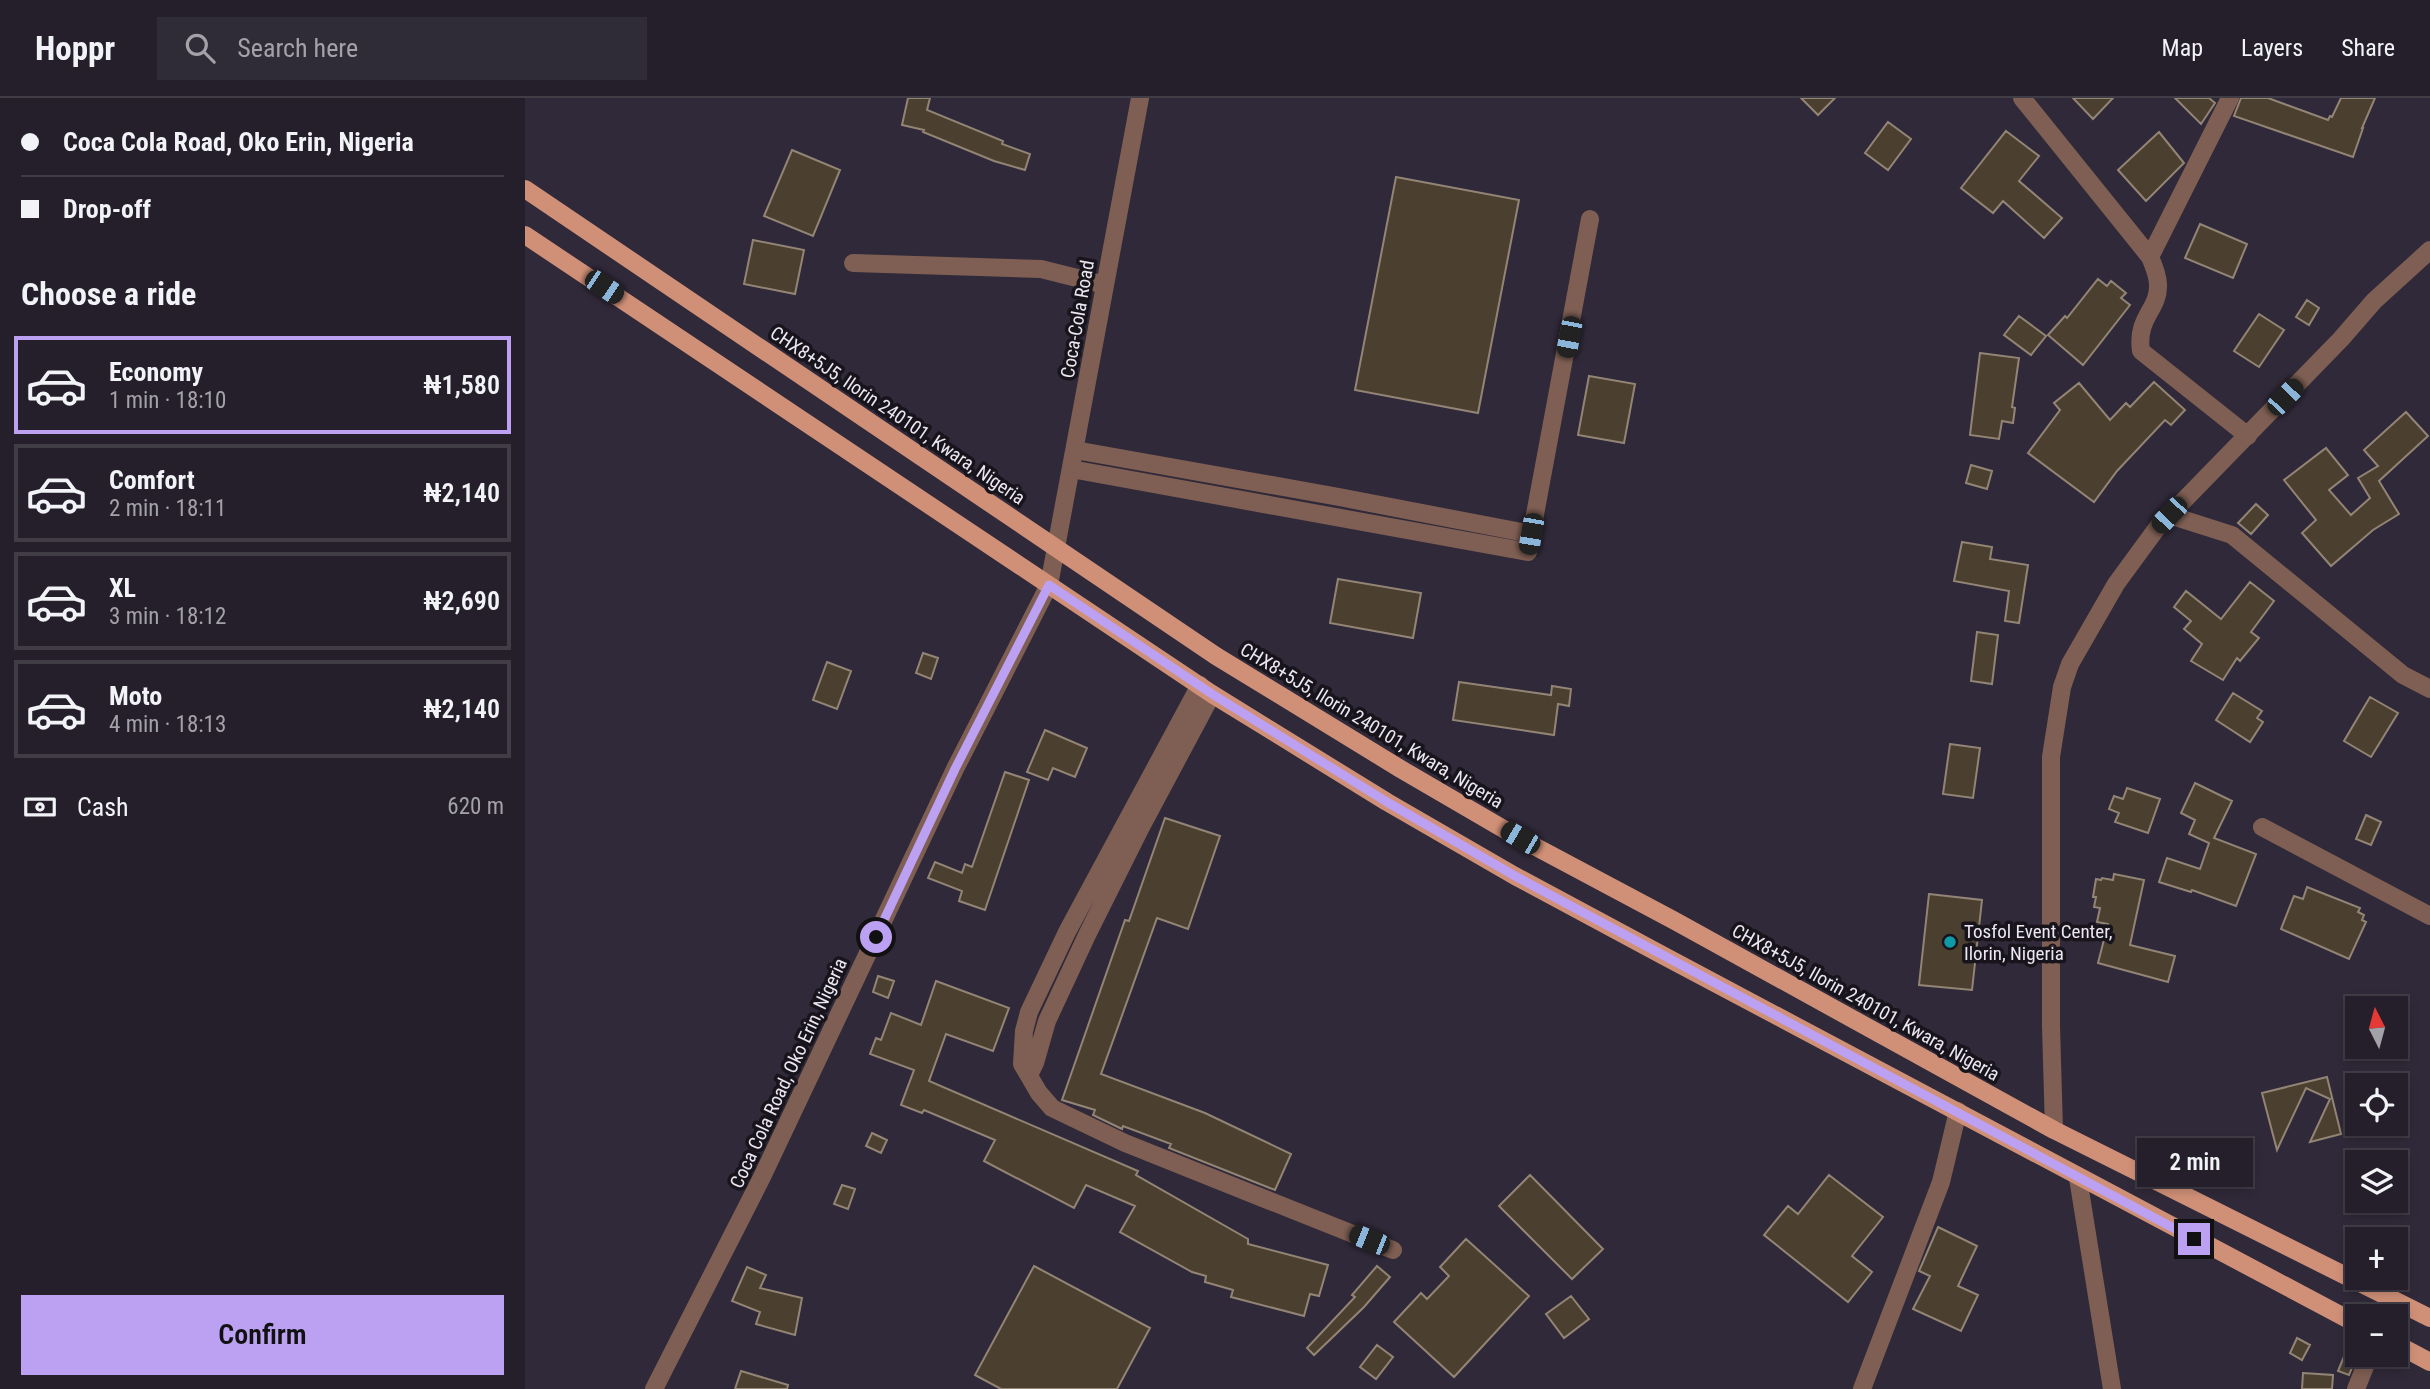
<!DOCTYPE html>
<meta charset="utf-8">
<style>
body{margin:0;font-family:"Roboto Condensed",sans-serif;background:#302c37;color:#f1f3f6;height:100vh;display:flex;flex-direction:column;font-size:26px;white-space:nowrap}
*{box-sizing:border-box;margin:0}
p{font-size:23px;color:#a3a2a9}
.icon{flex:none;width:38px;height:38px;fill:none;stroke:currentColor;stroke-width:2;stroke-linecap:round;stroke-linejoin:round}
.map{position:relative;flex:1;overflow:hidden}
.drawer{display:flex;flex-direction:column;background:#241f2b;width:525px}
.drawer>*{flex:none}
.hud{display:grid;align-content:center;height:154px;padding:0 21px;background:#241f2b}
.needle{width:46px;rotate:354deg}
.controls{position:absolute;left:1820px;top:898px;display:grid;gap:14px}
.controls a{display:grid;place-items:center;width:63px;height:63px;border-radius:0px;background:#241f2b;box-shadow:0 4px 10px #0003,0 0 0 2px #413d47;font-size:35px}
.end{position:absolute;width:32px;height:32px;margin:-16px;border:9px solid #bca0f2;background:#111;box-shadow:0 0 0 4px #111}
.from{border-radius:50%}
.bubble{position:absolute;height:49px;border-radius:0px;background:#241f2b;box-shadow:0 4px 10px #0003,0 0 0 2px #413d47;font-size:23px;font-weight:600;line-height:49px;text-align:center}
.car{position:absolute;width:21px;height:42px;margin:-21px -10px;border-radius:9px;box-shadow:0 0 5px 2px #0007;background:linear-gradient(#222 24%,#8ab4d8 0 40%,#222 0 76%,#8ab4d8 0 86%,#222 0)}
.hud b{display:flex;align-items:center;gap:24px;height:66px;font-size:26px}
.hud b+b{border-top:2px solid #413d47}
.hud i{width:18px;height:18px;background:#f1f3f6}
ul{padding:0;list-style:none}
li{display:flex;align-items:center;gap:21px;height:98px;margin:0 14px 10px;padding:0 7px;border:4px solid #413d47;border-radius:0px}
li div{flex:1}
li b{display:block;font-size:26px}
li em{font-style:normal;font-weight:600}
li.on{border-color:#bca0f2}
li>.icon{width:63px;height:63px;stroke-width:1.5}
h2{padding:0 21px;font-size:32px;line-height:84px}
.pay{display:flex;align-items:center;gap:18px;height:77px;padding:0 21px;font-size:26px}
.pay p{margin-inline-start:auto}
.action{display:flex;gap:14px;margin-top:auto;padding:14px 21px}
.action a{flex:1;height:80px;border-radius:0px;background:#bca0f2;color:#111;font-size:28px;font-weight:600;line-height:80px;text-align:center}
header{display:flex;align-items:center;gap:42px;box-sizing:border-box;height:98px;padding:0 35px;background:#241f2b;border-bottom:2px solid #413d47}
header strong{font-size:33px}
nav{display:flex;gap:38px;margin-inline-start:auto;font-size:24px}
.search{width:490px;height:63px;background:#302c37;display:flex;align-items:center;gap:18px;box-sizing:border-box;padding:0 24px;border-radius:0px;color:#a3a2a9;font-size:26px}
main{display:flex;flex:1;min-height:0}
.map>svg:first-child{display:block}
.building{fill:#4b3f30;stroke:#938575;stroke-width:2}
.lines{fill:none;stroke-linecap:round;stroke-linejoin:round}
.minor{stroke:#7f5f53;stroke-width:18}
.major{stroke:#d09077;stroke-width:18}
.route{stroke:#bca0f2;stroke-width:9}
.culture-dot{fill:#0f9aa8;stroke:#17141b;stroke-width:2.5}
.labels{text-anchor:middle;stroke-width:7;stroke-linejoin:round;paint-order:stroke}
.street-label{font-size:19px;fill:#ece7f2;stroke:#17141b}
.poi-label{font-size:19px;fill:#ece7f2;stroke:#17141b;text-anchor:start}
</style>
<header>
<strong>Hoppr</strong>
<div class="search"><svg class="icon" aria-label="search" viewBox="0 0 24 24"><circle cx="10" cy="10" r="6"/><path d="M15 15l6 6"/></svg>Search here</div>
<nav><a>Map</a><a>Layers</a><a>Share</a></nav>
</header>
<main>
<section class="drawer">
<div class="hud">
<b><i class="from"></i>Coca Cola Road, Oko Erin, Nigeria</b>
<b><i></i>Drop-off</b>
</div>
<h2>Choose a ride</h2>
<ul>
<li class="on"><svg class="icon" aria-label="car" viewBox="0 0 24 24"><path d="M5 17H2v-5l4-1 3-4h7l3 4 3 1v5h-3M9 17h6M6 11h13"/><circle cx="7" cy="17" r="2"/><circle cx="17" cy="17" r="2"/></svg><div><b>Economy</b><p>1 min · 18:10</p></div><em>₦1,580</em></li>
<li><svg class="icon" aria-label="car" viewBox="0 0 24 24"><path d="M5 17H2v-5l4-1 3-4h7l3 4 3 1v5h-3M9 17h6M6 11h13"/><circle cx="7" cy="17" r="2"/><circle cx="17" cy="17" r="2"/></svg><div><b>Comfort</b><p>2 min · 18:11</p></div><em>₦2,140</em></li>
<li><svg class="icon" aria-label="car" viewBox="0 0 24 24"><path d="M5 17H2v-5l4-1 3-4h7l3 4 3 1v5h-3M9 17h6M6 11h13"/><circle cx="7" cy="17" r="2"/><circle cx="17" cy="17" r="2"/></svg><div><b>XL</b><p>3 min · 18:12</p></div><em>₦2,690</em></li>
<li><svg class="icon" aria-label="car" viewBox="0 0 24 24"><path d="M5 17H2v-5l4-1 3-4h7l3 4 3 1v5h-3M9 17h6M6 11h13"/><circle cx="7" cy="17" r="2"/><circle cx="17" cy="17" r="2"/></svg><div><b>Moto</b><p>4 min · 18:13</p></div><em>₦2,140</em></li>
</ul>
<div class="pay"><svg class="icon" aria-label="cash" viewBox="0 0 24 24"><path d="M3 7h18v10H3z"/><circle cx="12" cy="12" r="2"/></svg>Cash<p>620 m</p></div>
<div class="action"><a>Confirm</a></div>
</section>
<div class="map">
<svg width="1905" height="1291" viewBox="0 0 1905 1291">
<rect width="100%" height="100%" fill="#302939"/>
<!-- building -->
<path class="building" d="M 383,0 L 405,0 L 402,12 L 478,43 L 477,46 L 505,56 L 500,72 L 469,63 L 398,34 L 399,32 L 377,27 Z
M 1276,0 L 1310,0 L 1293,17 Z
M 1548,0 L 1588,0 L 1568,21 Z
M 1650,0 L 1684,0 L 1690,5 L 1676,26 Z
M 1716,0 L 1743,0 L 1803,22 L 1805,18 L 1807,19 L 1816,0 L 1850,0 L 1837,30 L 1838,30 L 1828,59 L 1709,18 Z
M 1363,24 L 1386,41 L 1363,72 L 1340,55 Z
M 1481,33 L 1514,58 L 1494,83 L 1537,120 L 1519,140 L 1478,103 L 1468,115 L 1436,90 Z
M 1634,34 L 1659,65 L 1621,103 L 1593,72 Z
M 267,52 L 315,72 L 288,138 L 239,118 Z
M 871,79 L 994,102 L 953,315 L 830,292 Z
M 1675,126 L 1722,146 L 1708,180 L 1660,160 Z
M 228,142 L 279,152 L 270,196 L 219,186 Z
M 1573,181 L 1582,188 L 1586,183 L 1601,195 L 1596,200 L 1605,207 L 1558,267 L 1523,237 L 1540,218 L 1542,220 Z
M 1782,202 L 1794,210 L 1784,227 L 1771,219 Z
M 1734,216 L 1759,232 L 1734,269 L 1709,253 Z
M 1494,218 L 1521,238 L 1506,257 L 1479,237 Z
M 1455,255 L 1494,260 L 1487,309 L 1490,310 L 1488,325 L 1477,323 L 1474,341 L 1445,337 Z
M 1064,278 L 1110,286 L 1099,345 L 1053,337 Z
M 1629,284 L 1660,312 L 1646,327 L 1640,322 L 1592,373 L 1569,404 L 1503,355 L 1535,312 L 1529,305 L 1554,285 L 1585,322 L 1601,305 L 1605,309 Z
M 1881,314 L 1903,338 L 1854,383 L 1874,416 L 1848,432 L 1806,468 L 1777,435 L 1791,422 L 1759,382 L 1801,350 L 1823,377 L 1804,392 L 1826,417 L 1845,400 L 1833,380 L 1853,368 L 1839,352 Z
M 1446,367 L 1467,373 L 1462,391 L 1441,385 Z
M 1731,406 L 1743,417 L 1726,436 L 1713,425 Z
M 1437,444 L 1467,449 L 1465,461 L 1503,467 L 1494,525 L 1480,523 L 1484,493 L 1429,483 Z
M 813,481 L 896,495 L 888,540 L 805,525 Z
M 1725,484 L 1749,503 L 1726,534 L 1734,540 L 1715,563 L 1712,560 L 1698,582 L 1666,563 L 1677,546 L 1659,531 L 1666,523 L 1649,509 L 1661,493 L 1696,521 Z
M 1452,534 L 1473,537 L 1467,586 L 1446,583 Z
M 398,555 L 413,560 L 406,581 L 391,575 Z
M 302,564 L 326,573 L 312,611 L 288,602 Z
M 934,584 L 1026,597 L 1027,588 L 1046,591 L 1044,608 L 1033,606 L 1029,637 L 928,622 Z
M 1708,595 L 1737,613 L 1732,620 L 1738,624 L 1725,644 L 1691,622 Z
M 1845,599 L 1873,615 L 1846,659 L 1819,643 Z
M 520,632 L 562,650 L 550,679 L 528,670 L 523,682 L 502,674 Z
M 1425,646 L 1455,650 L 1448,700 L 1418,696 Z
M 480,674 L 504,682 L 460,812 L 434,803 L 437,793 L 403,780 L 410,764 L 437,775 L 440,766 L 447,769 Z
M 1670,685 L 1707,703 L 1689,740 L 1731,756 L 1711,808 L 1667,792 L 1666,794 L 1634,784 L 1642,760 L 1675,771 L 1684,745 L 1664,736 L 1670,722 L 1656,715 Z
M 1602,690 L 1635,701 L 1623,735 L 1590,724 L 1594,715 L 1584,711 L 1589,698 L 1598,701 Z
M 1841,717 L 1856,724 L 1846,747 L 1831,741 Z
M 640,720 L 695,738 L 663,831 L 632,820 L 576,976 L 680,1015 L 766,1056 L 750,1092 L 644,1050 L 646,1046 L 598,1028 L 597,1031 L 568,1017 L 570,1012 L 537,1002 L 600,822 L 604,823 Z
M 1589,776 L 1619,782 L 1605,847 L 1650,858 L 1643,884 L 1573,865 L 1583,826 L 1572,824 L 1575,810 L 1569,809 L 1571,799 L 1568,799 L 1571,781 L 1576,782 L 1577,780 L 1588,782 Z
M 1782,789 L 1835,810 L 1833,814 L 1839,817 L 1837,822 L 1841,824 L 1824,861 L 1756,831 L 1769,798 L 1778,801 Z
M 1404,796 L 1457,802 L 1447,892 L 1394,887 Z
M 353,878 L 369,883 L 363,900 L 348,894 Z
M 411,883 L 484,910 L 468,953 L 421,936 L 404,983 L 613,1073 L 611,1077 L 723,1141 L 723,1146 L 803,1167 L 794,1198 L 785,1196 L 779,1218 L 706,1199 L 708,1192 L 680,1184 L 681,1178 L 667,1174 L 595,1134 L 610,1108 L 561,1087 L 549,1110 L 459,1063 L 470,1042 L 399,1012 L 397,1015 L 376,1007 L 389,972 L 345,956 L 351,940 L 356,942 L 366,915 L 396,927 Z
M 1802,979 L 1816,1036 L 1785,1044 L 1805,1001 L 1781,990 L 1752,1052 L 1737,995 Z
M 347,1035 L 362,1042 L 356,1055 L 341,1048 Z
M 1005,1077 L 1078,1151 L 1047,1181 L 974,1108 Z
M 1304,1077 L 1358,1119 L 1327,1158 L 1347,1174 L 1323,1204 L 1239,1137 L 1263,1108 L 1273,1116 Z
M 317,1087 L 330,1091 L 323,1111 L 309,1106 Z
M 1413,1129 L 1452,1148 L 1433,1188 L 1453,1197 L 1436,1233 L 1388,1211 L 1405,1178 L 1394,1173 Z
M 941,1141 L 1004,1198 L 929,1279 L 869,1224 L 896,1195 L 902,1201 L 924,1178 L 915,1169 Z
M 509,1168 L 625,1230 L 592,1291 L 476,1291 L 450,1277 Z
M 852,1168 L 865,1179 L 839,1209 L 789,1257 L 782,1250 L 830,1199 L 827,1197 Z
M 222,1169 L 241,1177 L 235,1190 L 277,1200 L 270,1237 L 231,1226 L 235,1214 L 207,1203 Z
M 1046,1198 L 1064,1221 L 1039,1240 L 1021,1216 Z
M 1772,1240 L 1785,1247 L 1777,1262 L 1765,1255 Z
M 852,1247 L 868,1259 L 851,1281 L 835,1269 Z
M 1820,1256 L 1831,1260 L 1824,1277 L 1813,1273 Z
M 216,1273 L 263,1287 L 262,1291 L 210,1291 Z
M 1778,1275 L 1808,1277 L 1807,1291 L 1777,1291 Z"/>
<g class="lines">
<!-- minor -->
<path class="minor" d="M 1497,0 L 1625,159 C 1629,168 1633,178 1633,187 C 1634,212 1611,219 1616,253 L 1723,338
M 1625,159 L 1705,0
M 328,165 L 516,171 L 580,187
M 550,352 L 814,399 L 1006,436
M 546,371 L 1003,454 L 1065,121
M 1644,417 L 1707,437 L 1878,577 L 1905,591
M 675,587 L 542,834 L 504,914 L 499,933 L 497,966 L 514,995 L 527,1010 L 600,1045 L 868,1152
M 1737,729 L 1905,818
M 504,977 L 510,965 L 522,923 L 562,837 L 616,729 L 687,596
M 1529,1032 L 1526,928 L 1526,659 L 1537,589 L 1545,566 L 1591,486 L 1632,430 L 1816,241 L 1849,203 L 1905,152
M 1553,1080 L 1587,1291
M 129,1291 L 237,1079 L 430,671 L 524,487 L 615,0
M 1337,1291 L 1416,1084 L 1433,1013
M 1831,1291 L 1845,1256"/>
<!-- major -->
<path class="major" d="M 0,91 L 691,558 L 874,670 L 994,740 L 1150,823 L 1529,1032 L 1905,1220
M 0,137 L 687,596 L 862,704 L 990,778 L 1139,858 L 1832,1226
M 1871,1246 L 1905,1264"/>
</g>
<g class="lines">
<!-- route -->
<path class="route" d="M 351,839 L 430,671 L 524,487 L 687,596 L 862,704 L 990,778 L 1669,1141"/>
</g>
<!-- markers -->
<circle class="culture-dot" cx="1425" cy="844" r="7"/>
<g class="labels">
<!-- street labels -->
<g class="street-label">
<text transform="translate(552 221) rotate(-80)" y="7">Coca-Cola Road</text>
<text transform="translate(373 317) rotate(34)" y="7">CHX8+5J5, Ilorin 240101, Kwara, Nigeria</text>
<text transform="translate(847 627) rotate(31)" y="7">CHX8+5J5, Ilorin 240101, Kwara, Nigeria</text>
<text transform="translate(1341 904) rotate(29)" y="7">CHX8+5J5, Ilorin 240101, Kwara, Nigeria</text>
<text transform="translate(263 975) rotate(-65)" y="7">Coca Cola Road, Oko Erin, Nigeria</text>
</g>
<!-- poi labels -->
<g class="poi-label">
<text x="1439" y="840">Tosfol Event Center,<tspan x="1439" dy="22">Ilorin, Nigeria</tspan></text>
</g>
</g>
</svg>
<div class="controls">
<a><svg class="needle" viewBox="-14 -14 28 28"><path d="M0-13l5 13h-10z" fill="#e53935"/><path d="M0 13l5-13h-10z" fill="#a3a2a9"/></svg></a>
<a><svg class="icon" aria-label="locate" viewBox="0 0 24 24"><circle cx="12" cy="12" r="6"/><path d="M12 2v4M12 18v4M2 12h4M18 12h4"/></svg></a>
<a><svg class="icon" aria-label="layers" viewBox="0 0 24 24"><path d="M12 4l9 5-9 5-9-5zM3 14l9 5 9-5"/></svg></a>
<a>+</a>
<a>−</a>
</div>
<i class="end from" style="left:351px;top:839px"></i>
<i class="end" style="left:1669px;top:1141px"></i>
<div class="bubble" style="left:1612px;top:1040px;width:116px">2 min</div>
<i class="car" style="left:79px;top:189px;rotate:124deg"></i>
<i class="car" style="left:1044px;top:239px;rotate:191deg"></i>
<i class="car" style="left:1760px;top:299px;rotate:44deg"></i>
<i class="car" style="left:1644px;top:417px;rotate:223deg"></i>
<i class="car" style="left:1006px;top:436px;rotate:190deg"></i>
<i class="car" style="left:995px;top:740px;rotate:300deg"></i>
<i class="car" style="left:844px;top:1142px;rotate:292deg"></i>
</div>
</main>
